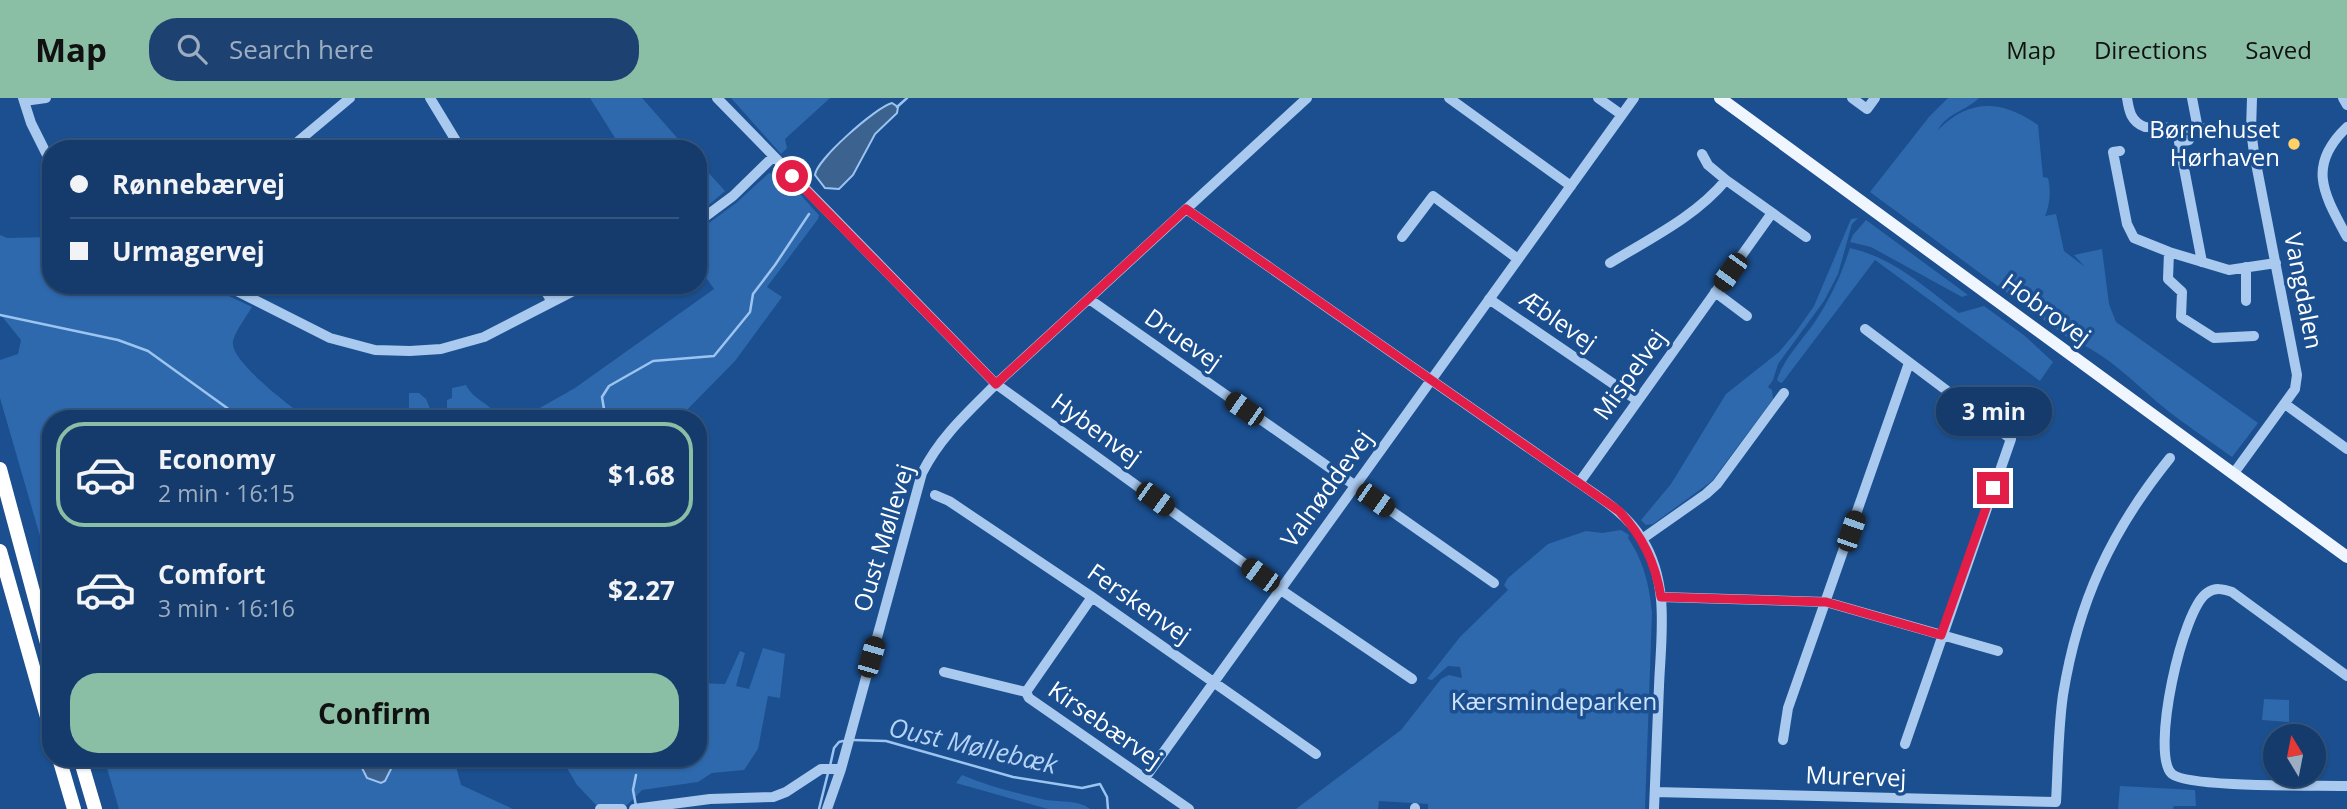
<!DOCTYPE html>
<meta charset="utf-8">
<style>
body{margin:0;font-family:"Open Sans",sans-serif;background:#1d4271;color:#f1f3f6;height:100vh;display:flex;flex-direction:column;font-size:26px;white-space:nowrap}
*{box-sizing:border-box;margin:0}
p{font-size:23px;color:#9dadc1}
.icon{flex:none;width:38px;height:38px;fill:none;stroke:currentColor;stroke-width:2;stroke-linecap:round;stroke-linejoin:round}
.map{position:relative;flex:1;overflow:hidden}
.details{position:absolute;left:42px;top:312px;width:665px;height:357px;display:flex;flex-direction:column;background:#143b6b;border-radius:28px;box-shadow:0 2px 5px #0004,0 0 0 2px #33557e}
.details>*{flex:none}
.banner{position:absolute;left:42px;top:42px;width:665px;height:154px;border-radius:28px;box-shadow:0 2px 5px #0004,0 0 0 2px #33557e;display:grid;align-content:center;height:154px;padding:0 28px;background:#143b6b}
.needle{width:46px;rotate:350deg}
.buttons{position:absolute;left:2263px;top:626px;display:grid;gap:14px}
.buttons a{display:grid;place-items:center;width:63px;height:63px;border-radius:50%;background:#143b6b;box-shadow:0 2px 5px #0004,0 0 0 2px #33557e;font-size:35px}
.end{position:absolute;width:32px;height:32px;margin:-16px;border:9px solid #e11d48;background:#fff;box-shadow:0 0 0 4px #fff}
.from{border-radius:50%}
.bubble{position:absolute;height:49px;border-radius:24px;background:#143b6b;box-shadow:0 2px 5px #0004,0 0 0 2px #33557e;font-size:23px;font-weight:700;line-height:49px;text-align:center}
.car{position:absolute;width:21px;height:42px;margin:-21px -10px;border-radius:9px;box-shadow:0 0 5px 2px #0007;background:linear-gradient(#222 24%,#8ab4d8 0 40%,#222 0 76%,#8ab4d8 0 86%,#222 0)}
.banner b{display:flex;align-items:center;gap:24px;height:66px;font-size:26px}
.banner b+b{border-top:2px solid #33557e}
.banner i{width:18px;height:18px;background:#f1f3f6}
ul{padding:12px 0 0;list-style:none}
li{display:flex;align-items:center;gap:21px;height:105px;margin:0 14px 10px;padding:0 14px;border:4px solid transparent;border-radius:28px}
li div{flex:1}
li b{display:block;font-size:26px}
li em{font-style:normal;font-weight:700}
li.current{border-color:#8abfa5}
li>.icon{width:63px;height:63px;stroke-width:1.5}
.action{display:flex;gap:14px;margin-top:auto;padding:14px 28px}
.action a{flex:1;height:80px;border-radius:28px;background:#8abfa5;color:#111;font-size:28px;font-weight:700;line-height:80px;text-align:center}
header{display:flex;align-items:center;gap:42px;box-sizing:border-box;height:98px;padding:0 35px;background:#8abfa5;color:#111}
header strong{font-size:33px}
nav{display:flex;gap:38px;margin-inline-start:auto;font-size:24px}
.search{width:490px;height:63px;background:#1d4271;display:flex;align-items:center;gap:18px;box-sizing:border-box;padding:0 24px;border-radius:28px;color:#9dadc1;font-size:26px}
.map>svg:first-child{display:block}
.green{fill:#2e69ad}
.water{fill:#3c6290;stroke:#9cc4f0;stroke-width:2}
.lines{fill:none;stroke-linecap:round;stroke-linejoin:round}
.stream{stroke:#9cc4f0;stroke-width:2.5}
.minor{stroke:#a9c9ee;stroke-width:10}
.major{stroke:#f0f6ff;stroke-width:12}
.highway{stroke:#fff;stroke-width:14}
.route{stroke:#e11d48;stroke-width:9}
.poi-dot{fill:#ffd166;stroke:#1b4f8f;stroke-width:2.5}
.labels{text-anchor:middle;stroke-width:7;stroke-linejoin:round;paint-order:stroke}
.poi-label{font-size:24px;fill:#fff;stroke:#1b4f8f;text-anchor:end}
.street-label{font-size:24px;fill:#fff;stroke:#1b4f8f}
.park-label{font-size:24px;fill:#cfe3fa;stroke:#1b4f8f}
.water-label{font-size:26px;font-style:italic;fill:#b5d3f5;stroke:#1b4f8f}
</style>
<header>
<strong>Map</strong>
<div class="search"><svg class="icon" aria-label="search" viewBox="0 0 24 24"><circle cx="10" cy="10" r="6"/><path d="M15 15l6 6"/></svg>Search here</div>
<nav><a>Map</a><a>Directions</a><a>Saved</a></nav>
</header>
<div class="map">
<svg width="2347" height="711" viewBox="0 0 2347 711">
<rect width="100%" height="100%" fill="#1b4f8f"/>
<!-- green -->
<path class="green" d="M 590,0 L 642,0 L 687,51 L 622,51 Z
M 731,0 L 830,0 L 785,41 L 787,50 L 781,56 Z
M 1948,0 L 1979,0 C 1966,13 1947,15 1938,32 C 1970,0 2002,2 2038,27 L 2043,79 L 2048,80 C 2051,92 2050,107 2045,118 L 2056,116 L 2064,153 L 2085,169 L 2074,157 L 2102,151 L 2109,206 L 2116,224 L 2258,325 L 2232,359 C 2209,342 2184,326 2162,308 C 2133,284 2107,255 2071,242 L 1870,94 L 1929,19 Z
M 698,63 L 725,93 L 698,116 Z
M 769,75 C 788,77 805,103 819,117 L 818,121 L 767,189 L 782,199 L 735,263 L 679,320 L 522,320 L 575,290 L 714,191 L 698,168 L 698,133 L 736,105 Z
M 1858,120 L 1852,126 L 1838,176 L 1824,203 L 1778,266 L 1773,282 L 1768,289 L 1772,292 L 1773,301 L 1712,383 L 1653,426 L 1646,427 L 1641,422 L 1671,386 L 1726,296 L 1779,254 L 1795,235 L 1814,208 L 1851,121 Z
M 1866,122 L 1968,197 L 1962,199 L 1871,149 L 1850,144 L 1853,137 Z
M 0,137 L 7,140 L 51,139 L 51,187 L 206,187 L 252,209 C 246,219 236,232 233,243 C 229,263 291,308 306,320 L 51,320 L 51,476 L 0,300 L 0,262 L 18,256 L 21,242 L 0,216 Z
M 1850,150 C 1894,160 1923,188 1959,215 L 1984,208 L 2025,238 L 2053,264 L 2040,283 L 1875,162 L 1782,285 L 1779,284 L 1777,282 C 1784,259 1805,240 1818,219 C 1832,197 1842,175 1850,150 Z
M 466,287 C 474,303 490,304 498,320 L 447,320 L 453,315 L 447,311 L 447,302 L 452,300 L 452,290 Z
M 409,295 L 419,295 L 426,301 L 434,320 L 406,320 L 409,312 Z
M 1621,432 L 1629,437 L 1628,440 C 1644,464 1649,486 1652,515 L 1645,711 L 1428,711 L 1428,706 L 1379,703 L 1378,711 L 1296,711 L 1401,632 L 1441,581 L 1449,577 L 1462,580 L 1460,569 L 1448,568 L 1432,582 L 1427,581 L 1460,539 L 1508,492 L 1504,487 L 1508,480 L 1548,446 L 1586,433 L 1602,435 Z
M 763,550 L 785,556 L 780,600 L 768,598 L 758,651 L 744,672 L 712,675 L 698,684 L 642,692 L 627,707 L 596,707 L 577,687 L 561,660 L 698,660 L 698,585 L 725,586 L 740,553 L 745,555 L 736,588 L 749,591 Z
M 2264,601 L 2289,602 L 2289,624 L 2262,622 Z
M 104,660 L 454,660 L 461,687 L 513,711 L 119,711 Z
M 962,677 C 988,688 1015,695 1042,701 C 1057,705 1078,701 1090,711 L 1048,711 L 956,685 Z
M 2120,688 L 2195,692 L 2196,708 L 2174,708 L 2173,711 L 2118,711 Z"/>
<!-- water -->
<path class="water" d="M 892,5 L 898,9 L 897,15 L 875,36 L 853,77 L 839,91 L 825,90 L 815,77 C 816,62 876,9 892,5 Z
M 361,660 L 393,660 L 396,661 L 385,683 L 381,685 L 367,680 L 360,666 Z"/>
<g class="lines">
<!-- stream -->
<path class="stream" d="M 897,9 L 907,0
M 0,217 L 118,242 L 148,253 L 241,320
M 569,320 L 596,318 L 604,311 L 602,299 L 609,288 L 653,263 L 714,258 L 750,214 L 753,196 L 775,167 L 809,116
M 853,642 L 886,643 L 1013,679 L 1082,690 L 1100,686 L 1107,699 L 1108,711
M 637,665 L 637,660
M 830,668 L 834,650 L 839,644 L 843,643
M 636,677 L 633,692 L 636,708
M 819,711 L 828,675"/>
<!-- minor -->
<path class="minor" d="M 23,0 L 31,25 L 51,65
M 430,0 L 461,51
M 717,0 L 996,286 L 1281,492 L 1412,581
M 1449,0 L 1571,88
M 1598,0 L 1622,17
M 1852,0 L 1867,11 L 1875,0
M 2127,0 C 2129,13 2131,24 2145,29 L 2251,32
M 2192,0 L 2198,31
M 2343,0 L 2347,7
M 24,3 L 46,0
M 2347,29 C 2306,68 2324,96 2347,139
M 2189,42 L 2179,44 L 2202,164
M 289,51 L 350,0
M 2120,53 L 2113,54 L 2127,126 L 2134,140 L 2169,154 L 2229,172 L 2276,165
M 1702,56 L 1708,67 L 1726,82
M 1186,111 L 1579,385 C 1602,401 1627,416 1642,441 C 1670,485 1661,539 1659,588 C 1657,629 1656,670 1654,711
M 698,124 L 733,98 L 773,59
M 1402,139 L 1433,98 L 1518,161
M 2169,154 L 2168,181 L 2182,194 L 2181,219 L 2214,240 L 2254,238
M 1610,165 C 1651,140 1695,119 1726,82 L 1806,139
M 2246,169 L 2246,203
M 225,187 L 330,240 L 375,252 L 410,253 L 441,251 L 484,239 L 585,187
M 542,187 L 552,204
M 1715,194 L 1747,218
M 1089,201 L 1494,485
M 1489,201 L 1637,302
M 1865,231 L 2011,341 L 1905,646
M 2285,306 L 2347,351
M 2234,375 L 2295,291 L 2297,277 L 2254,55 L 2251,32 L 2252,0
M 1579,385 L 1772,115
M 935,397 L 949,403 L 1092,499 L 1316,656
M 1642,441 L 1706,396 L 1717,386 L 1784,295
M 1092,499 L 1026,594 L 1029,600 L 1189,711
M 1661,499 L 1826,504 L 1998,553
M 944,574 L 1026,594
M 2347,578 L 2232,494 C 2223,491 2215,489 2207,495 C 2182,511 2150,657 2172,676 C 2189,690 2318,687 2347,688
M 1783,642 L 1788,610 L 1909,265
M 1145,680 L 1634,0
M 1655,694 L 2056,704 C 2058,669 2058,632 2063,597 C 2078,504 2111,433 2170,360
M 600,711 L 622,711
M 634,711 L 710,701 L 773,699 L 786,694 L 821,671 L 841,671
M 827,711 L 841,671 L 922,375 C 940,339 968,314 996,286 L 1307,0
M 1415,711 L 1415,710"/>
<!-- major -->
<path class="major" d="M 1720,0 L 2347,459"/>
<!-- highway -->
<path class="highway" d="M 0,371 L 51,560
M 0,453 L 51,633
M 59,660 L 74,711
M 80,660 L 95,711"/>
</g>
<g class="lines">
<!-- route -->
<path class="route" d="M 792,78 L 996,286 L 1186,111 L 1619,413 C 1643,439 1655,464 1661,499 L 1826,504 L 1941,537 L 1993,390"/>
</g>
<!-- markers -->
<circle class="poi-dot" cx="2294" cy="46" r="7"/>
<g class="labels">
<!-- poi labels -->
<g class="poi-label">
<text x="2280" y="40">Børnehuset<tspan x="2280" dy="28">Hørhaven</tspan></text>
</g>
<!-- street labels -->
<g class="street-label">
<text transform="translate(2303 193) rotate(79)" y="8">Vangdalen</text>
<text transform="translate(2046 212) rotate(36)" y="8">Hobrovej</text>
<text transform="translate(1558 223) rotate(35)" y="8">Æblevej</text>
<text transform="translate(1183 242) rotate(35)" y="8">Druevej</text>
<text transform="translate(1630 277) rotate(-54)" y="8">Mispelvej</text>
<text transform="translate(1096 332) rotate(36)" y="8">Hybenvej</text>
<text transform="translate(1327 391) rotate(-54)" y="8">Valnøddevej</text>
<text transform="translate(884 440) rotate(-73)" y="8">Oust Møllevej</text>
<text transform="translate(1139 506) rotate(35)" y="8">Ferskenvej</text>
<text transform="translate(1105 627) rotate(35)" y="8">Kirsebærvej</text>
<text transform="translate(1856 679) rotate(2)" y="8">Murervej</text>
</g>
<!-- park labels -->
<g class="park-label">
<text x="1554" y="612">Kærsmindeparken</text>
</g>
<!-- water labels -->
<g class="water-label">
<text transform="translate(973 648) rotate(13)" y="9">Oust Møllebæk</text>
</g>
</g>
</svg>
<div class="buttons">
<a><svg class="needle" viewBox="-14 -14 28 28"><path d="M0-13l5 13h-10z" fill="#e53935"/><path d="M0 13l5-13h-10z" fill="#9dadc1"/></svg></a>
</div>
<i class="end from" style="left:792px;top:78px"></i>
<i class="end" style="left:1993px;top:390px"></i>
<div class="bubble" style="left:1936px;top:289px;width:116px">3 min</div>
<i class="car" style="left:1730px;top:174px;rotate:216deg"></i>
<i class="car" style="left:1244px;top:311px;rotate:305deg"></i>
<i class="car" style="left:1155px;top:401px;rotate:126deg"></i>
<i class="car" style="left:1375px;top:402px;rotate:125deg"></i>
<i class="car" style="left:1851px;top:433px;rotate:19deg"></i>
<i class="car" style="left:1260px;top:477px;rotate:306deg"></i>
<i class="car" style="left:871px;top:559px;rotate:16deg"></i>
<div class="banner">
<b><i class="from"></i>Rønnebærvej</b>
<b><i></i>Urmagervej</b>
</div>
<section class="details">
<ul>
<li class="current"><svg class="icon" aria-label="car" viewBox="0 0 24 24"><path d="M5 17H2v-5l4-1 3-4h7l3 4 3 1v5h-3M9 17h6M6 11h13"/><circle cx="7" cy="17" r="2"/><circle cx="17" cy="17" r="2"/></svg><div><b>Economy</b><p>2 min · 16:15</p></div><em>$1.68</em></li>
<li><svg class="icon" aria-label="car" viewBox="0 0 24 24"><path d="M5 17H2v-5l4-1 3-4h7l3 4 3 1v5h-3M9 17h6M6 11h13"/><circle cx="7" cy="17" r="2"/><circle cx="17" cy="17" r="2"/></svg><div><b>Comfort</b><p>3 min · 16:16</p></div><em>$2.27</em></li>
</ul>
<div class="action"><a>Confirm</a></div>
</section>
</div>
